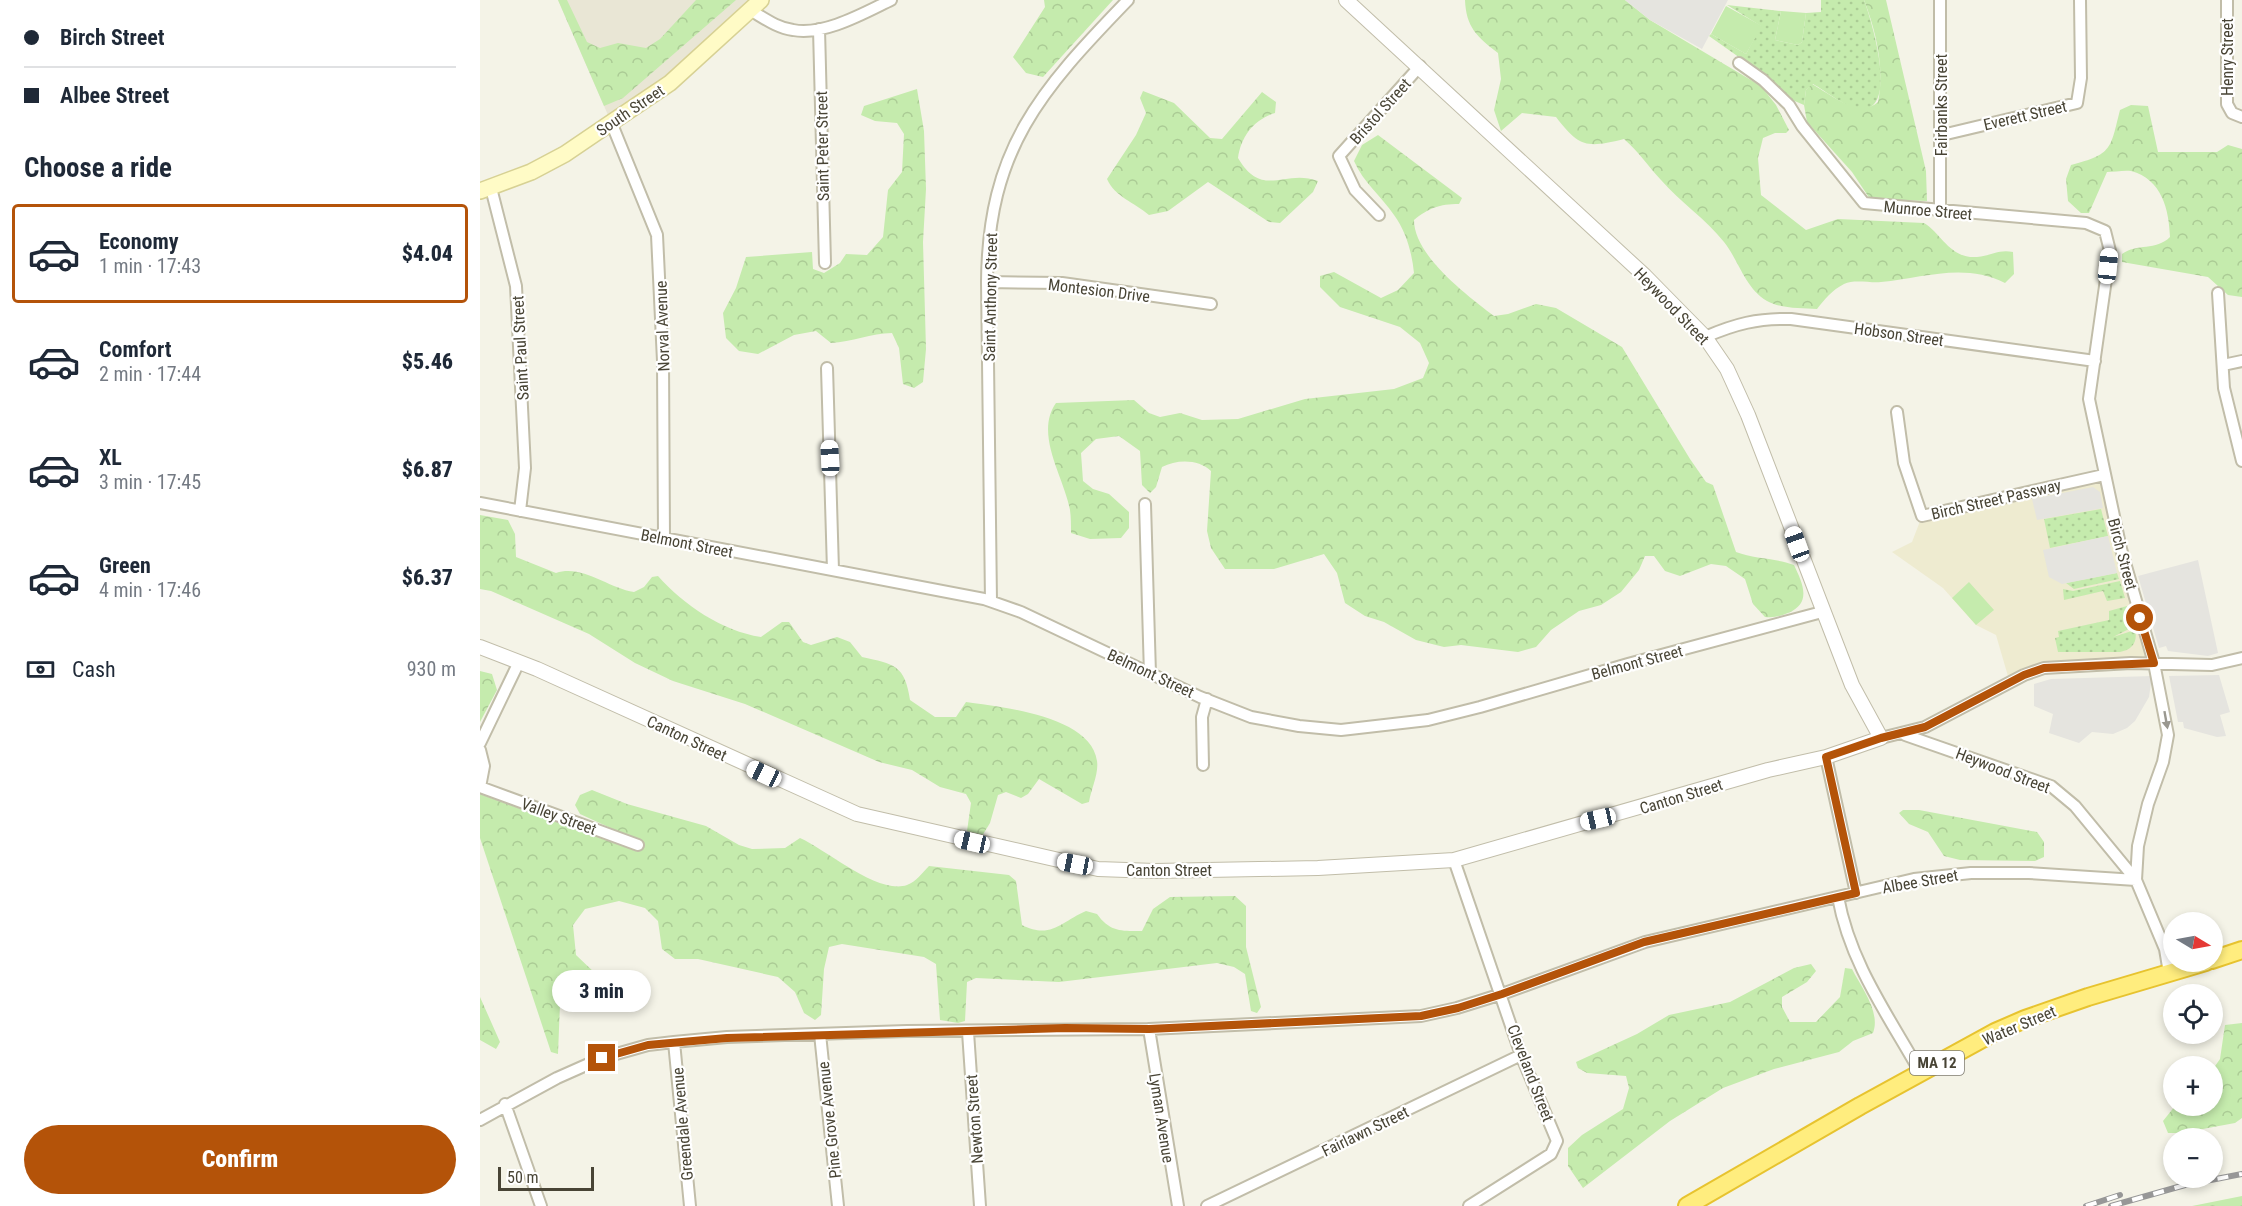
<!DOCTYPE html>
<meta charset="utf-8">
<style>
body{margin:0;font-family:"Roboto Condensed",sans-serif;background:#f6f6f7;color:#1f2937;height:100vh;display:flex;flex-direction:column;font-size:22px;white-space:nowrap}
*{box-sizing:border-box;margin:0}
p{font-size:20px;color:#747a83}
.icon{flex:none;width:33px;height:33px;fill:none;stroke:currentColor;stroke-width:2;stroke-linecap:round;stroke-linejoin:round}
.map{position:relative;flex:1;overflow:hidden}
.sheet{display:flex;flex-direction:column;background:#fff;width:480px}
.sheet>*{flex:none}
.hud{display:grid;align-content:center;height:132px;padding:0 24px;background:#fff}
.needle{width:39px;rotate:100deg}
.buttons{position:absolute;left:1683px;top:912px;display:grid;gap:12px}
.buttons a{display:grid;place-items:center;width:60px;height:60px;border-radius:50%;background:#fff;box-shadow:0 3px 9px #0003;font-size:30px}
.scale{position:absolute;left:18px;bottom:15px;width:96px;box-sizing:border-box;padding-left:6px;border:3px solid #484435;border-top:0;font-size:16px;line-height:21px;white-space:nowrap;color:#484435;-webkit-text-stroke:4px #fff;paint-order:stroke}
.end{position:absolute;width:27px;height:27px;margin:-14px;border:8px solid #b45309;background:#fff;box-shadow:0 0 0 3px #fff}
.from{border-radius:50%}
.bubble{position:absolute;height:42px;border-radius:21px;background:#fff;box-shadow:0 3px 9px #0003;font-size:20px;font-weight:800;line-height:42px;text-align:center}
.car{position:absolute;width:18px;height:36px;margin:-18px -9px;border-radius:8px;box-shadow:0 0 4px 2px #0007;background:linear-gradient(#fff 24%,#345 0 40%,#fff 0 76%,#345 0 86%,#fff 0)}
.hud b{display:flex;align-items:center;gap:21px;height:57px;font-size:22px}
.hud b+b{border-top:2px solid #e0e1e3}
.hud i{width:15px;height:15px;background:#1f2937}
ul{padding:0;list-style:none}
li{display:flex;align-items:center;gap:18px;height:99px;margin:0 12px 9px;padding:0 12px;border:3px solid transparent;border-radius:6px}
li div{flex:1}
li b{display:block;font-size:22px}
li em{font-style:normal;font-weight:800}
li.active{border-color:#b45309}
li>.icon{width:54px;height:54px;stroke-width:1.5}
h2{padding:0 24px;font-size:27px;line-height:72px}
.pay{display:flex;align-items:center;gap:15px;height:66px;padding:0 24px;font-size:22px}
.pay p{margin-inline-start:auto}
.cta{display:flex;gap:12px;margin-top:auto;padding:12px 24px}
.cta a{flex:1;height:69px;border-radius:36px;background:#b45309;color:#fff;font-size:24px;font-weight:800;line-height:69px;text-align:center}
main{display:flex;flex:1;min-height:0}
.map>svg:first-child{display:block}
.residential{fill:#e9e6d5}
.education{fill:#eeebd0}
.grass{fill:url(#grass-dots)}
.forest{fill:url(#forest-crowns)}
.park{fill:#c5ebad}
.parking{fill:#e5e4df}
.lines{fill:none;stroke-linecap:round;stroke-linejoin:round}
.minor-casing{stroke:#c1bda9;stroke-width:14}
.tertiary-casing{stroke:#c1bda9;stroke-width:16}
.secondary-casing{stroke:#d7d194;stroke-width:18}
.trunk-casing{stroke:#e7c32f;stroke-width:20}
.minor{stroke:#fff;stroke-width:10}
.tertiary{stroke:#fff;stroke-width:14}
.secondary{stroke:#fffbc6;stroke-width:15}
.trunk{stroke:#ffed7e;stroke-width:16}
.rail-casing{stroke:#979797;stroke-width:6}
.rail{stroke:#fff;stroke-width:4;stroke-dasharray:11;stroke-linecap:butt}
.oneway{fill:#9a9890}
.route{stroke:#b45309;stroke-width:8}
.labels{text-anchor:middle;stroke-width:4.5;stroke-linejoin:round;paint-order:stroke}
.shield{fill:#fff;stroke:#7f7c72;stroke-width:1.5}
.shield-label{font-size:15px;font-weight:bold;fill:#484435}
.street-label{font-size:16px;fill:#484435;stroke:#fff}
</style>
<main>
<section class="sheet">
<div class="hud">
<b><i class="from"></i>Birch Street</b>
<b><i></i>Albee Street</b>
</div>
<h2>Choose a ride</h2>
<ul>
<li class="active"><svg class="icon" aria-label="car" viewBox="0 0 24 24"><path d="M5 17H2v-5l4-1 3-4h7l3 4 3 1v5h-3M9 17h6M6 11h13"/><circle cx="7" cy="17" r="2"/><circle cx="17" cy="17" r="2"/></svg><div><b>Economy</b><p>1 min · 17:43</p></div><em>$4.04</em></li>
<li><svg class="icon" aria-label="car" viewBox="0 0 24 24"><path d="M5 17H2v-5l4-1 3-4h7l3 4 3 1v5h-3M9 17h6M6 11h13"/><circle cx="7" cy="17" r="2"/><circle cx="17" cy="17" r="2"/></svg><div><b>Comfort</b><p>2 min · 17:44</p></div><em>$5.46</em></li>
<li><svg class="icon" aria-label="car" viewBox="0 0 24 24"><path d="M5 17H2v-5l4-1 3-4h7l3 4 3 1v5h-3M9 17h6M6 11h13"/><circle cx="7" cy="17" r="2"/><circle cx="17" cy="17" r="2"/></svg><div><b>XL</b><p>3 min · 17:45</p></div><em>$6.87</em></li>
<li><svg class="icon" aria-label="car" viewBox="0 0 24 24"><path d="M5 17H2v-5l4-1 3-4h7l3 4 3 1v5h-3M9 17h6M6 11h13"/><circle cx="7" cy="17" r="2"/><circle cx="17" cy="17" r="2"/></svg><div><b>Green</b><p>4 min · 17:46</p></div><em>$6.37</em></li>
</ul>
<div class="pay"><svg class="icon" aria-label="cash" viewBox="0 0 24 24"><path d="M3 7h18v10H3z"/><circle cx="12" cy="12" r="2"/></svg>Cash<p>930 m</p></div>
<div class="cta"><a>Confirm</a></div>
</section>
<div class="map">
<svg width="1762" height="1206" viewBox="0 0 1762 1206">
<defs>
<pattern id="grass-dots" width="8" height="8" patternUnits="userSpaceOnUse" patternTransform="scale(1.5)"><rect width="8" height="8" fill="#c5ebad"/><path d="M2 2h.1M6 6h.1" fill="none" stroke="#abcb95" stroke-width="1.8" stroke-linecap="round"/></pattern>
<pattern id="forest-crowns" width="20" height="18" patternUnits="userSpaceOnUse" patternTransform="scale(1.5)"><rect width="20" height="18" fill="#c5ebad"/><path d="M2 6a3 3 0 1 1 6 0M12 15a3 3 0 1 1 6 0" fill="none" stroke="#abcb95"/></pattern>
</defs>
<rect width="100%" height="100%" fill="#f4f3e7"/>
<!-- residential -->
<path class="residential" d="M 78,0 L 281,0 L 131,122 Z"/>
<!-- education -->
<path class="education" d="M 1624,475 L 1674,663 L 1576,665 L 1530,683 L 1516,635 L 1496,625 L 1463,588 L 1412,552 L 1432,542 L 1442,516 Z"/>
<!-- grass -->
<path class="grass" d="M 1341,0 L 1384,0 C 1391,19 1419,109 1382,109 C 1367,109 1346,91 1333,84 L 1326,90 L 1324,105 L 1310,99 L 1287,77 L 1229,36 L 1231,34 L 1266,54 L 1281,26 L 1247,5 L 1301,11 L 1295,40 L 1318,45 L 1322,42 L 1326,13 L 1341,12 Z
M 1621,509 L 1628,536 L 1570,548 L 1564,519 Z
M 1637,573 L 1639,579 L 1594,589 L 1586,583 Z
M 1640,581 L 1645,598 L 1627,601 L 1623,591 L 1584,600 L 1583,589 L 1593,591 Z
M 1647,606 L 1653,627 L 1633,637 L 1655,630 C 1658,642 1652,650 1640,652 L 1578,652 L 1575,638 L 1579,637 L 1578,631 L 1629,620 L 1629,611 Z"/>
<!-- forest -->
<path class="forest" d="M 78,0 L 87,0 L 107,42 L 120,48 L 138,43 L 166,48 L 180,39 L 216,0 L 256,0 L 143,98 L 124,106 Z
M 564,0 L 633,0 L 563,77 L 546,73 L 533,57 L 565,7 Z
M 985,0 L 1145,0 L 1170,20 L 1281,86 L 1296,105 L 1309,130 L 1306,133 L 1295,133 L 1283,138 L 1278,158 L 1281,195 L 1326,230 L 1358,219 L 1444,223 C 1462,234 1470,259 1497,257 C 1511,256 1518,249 1533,252 L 1534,274 L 1525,283 C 1484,262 1443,278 1401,282 C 1389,283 1374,279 1364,284 C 1352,290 1345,299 1337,309 C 1321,308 1301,309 1287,301 C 1265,288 1259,261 1244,242 C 1226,219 1200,202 1181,180 C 1168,166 1158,151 1144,139 C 1107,148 1100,148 1076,117 L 1042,113 L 1021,131 L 1014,110 L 1021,79 L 1018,53 C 997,37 986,27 985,0 Z
M 1384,0 L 1406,0 L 1446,171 L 1447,201 L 1390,199 L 1372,172 L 1327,122 L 1324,105 L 1326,90 L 1332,84 C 1350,94 1379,119 1398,102 C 1405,69 1396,31 1384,0 Z
M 437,89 L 444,131 L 446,189 L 443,242 L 446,349 L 443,382 L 434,388 L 423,384 L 419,348 L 412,333 C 391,333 372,342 351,343 L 336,331 L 314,335 L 278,354 L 259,351 L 246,338 L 243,313 L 256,288 L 266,257 L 332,252 L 333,269 L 344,273 L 360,263 L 366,254 L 387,255 L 403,237 L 408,190 L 422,172 L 424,134 L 417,123 L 395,121 L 381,115 L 384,106 Z
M 663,91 L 694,103 L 730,138 L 742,139 L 782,92 L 796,102 L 795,113 C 773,120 761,137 758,158 C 783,200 804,168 838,181 L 833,192 L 800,223 L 789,222 L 728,182 L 688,211 L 669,215 C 654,202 635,197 627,179 L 656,135 L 666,113 L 660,98 Z
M 1651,105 L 1668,106 L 1678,152 L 1737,152 L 1748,145 L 1762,149 L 1762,297 L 1748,295 L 1728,277 L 1642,262 L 1642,254 C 1657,243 1676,251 1690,237 C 1689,210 1682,179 1651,171 C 1644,170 1634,172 1627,172 L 1609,213 L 1601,213 L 1588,201 L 1586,179 L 1591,165 C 1633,154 1630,149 1640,110 Z
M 898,135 L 982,198 L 979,204 C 959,204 949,208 934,220 C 934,256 988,296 1014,316 L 1028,314 L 1056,304 L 1076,308 L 1142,347 L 1210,459 L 1226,482 L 1233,485 L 1256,552 C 1275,559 1295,558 1314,565 C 1323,584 1332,603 1308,613 C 1300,616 1295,618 1285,617 L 1273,604 L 1265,579 L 1246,566 L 1231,564 L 1200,576 L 1185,571 L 1174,556 L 1165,556 L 1159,570 L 1141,592 L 1121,605 L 1099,611 L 1071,630 L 1056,647 L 1038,652 L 981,645 L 964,647 L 936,640 L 904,622 L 885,616 L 865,603 L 857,573 L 844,554 L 794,569 L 745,569 L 731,548 L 727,531 L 731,471 C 719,459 697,459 682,467 L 676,487 L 670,493 L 662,485 L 660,451 L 639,436 L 616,439 L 601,453 L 603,481 L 613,489 L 629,494 L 649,512 L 649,528 L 641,538 L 610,539 L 591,533 C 591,525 591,517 590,510 C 584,477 554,434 576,403 L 654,400 L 669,413 L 680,417 L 700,413 L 722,420 L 758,419 L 825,399 L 914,389 L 943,378 L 949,363 L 940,343 L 920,327 L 860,307 L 840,287 L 840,276 L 854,272 L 901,298 L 918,290 L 934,273 C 932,253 926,231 914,215 C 901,196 883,182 874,161 L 882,145 Z
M 0,515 L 28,520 L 35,534 L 36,557 L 76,573 C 102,564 128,588 154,592 L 164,587 L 172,577 L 178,576 C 204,605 242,631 281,637 L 302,622 L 309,622 L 323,642 L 331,645 L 357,637 L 370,642 L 382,657 C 414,664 425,665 430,700 L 455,717 L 476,717 L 486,702 C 522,707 611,716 617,761 C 619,773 611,790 609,802 L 602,804 L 559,779 L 548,794 L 541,798 L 526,792 L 518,795 L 510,823 L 502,836 L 493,836 L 487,831 L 491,803 L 486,794 L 460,787 L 432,770 L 399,762 L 265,704 L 193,681 L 155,663 L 109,634 L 11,591 L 0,589 Z
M 0,671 L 12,674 L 17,690 L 0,722 Z
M 112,790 L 147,804 L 226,826 L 259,845 L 272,849 L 305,848 L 320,838 C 347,850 398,895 427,885 C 436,882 442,873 449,866 L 529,875 L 536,881 L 542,925 C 571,940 582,921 606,911 L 617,914 C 630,932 641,931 662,931 L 673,909 L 690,897 L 755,896 L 766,906 L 766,947 L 781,1007 L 777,1013 L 771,1011 L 765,974 L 754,967 L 737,963 L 579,982 L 496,978 L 487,982 L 485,1021 L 478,1023 L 460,1020 L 456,964 L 444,957 L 362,944 L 349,947 L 344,969 L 341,1015 L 335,1020 L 324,1013 L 315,992 L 298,977 L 218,959 L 195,959 L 182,949 L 178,921 L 165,908 L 139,901 L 105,909 L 93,925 L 96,955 L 117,975 L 113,981 L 93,983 L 80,1004 L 78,1054 L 71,1052 L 0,838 L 0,794 L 156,851 L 162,848 L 161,842 L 100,814 L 95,805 L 100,795 Z
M 1423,810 L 1439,810 L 1557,832 L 1564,842 L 1564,857 L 1555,861 L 1480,860 L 1464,856 L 1448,832 L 1429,824 L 1419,813 Z
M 1331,964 L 1336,971 L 1327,982 L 1302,997 L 1302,1007 L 1310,1022 L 1336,1022 L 1360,997 L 1365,968 L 1372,969 C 1381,987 1401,1012 1393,1033 L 1373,1041 L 1359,1052 L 1294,1069 L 1243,1088 L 1190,1121 L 1103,1188 L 1088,1166 L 1088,1148 L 1102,1135 L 1143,1109 L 1149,1088 L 1146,1076 L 1107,1073 L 1098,1068 L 1096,1062 L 1157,1034 L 1189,1015 L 1250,1002 L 1314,968 Z
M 0,997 L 20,1042 L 16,1049 L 0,1040 Z
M 1762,1023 L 1762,1118 L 1755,1123 L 1701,1133 L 1688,1133 L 1683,1121 L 1695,1106 L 1732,1106 L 1733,1069 L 1740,1059 L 1745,1025 Z
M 1762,1196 L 1762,1206 L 1712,1206 Z"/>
<!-- park -->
<path class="park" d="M 1246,6 L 1282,26 L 1266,54 L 1231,34 Z
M 1301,11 L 1326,13 L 1322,42 L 1318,45 L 1295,40 Z
M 1489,582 L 1514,610 L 1496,625 L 1472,598 Z"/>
<!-- parking -->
<path class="parking" d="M 1145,0 L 1248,0 L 1222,49 L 1170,20 Z
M 1613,487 L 1620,492 L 1623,508 L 1557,520 L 1552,499 Z
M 1628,536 L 1637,573 L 1582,584 L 1569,577 L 1563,550 Z
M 1718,560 L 1738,653 L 1728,656 L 1688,651 L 1686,646 L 1679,648 L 1658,576 Z
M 1739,675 L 1750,712 L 1740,715 L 1746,736 L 1737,737 L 1704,728 L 1703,722 L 1698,722 L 1689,676 Z
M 1672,676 L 1669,697 L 1655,721 L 1647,728 L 1633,734 L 1612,732 L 1599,743 L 1569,733 L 1573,714 L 1554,706 L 1554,684 L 1571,679 Z"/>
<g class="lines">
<!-- minor casing -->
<g class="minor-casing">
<path id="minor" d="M 1747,0 L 1747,104 L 1752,113 L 1762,117
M 270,10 C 284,18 297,28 313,30 C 344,36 384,13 411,0
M 339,29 L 345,263
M 1259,63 L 1283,80 L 1309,105 L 1322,126 L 1384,203 L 1606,223 L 1625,231 L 1630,251 L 1609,399 L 1641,549 L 1674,663 L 1688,735 L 1683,762 L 1668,804 L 1658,846 L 1656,880 L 1685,949 L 1689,973
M 131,122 L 177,235 L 183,361 L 184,538
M 1462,135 L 1597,103 L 1601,78 L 1600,0
M 11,188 L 36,286 L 45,468 L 40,511
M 1460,210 L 1460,0
M 899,215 L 875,190 L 859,156 L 940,66
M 507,282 L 582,283 L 731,304
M 1738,293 L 1744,388 L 1762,461
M 1225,337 C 1255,324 1278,318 1311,319 L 1615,361
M 1743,365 L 1762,361
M 347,368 L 353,570
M 1417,412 L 1424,463 L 1442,516 L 1624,475
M 0,503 L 504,599 L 541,612 L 720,697 L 771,717 L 819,726 L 861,730 L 948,720 L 1000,707 L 1148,664 L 1342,612
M 665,504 L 670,674
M 511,601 L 507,282 C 508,149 560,91 648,0
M 1425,735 L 1571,786 L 1595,806 L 1656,880
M 1401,738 L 1445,727 L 1544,675 L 1564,668 L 1651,663 L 1732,665 L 1762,658
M 0,743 L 39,662
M 0,750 L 4,766 L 0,787
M 1346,757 L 1376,893
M 723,765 L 722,717 L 727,699
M 0,787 L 158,845
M 974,860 L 1041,1055 L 1077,1141 L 1071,1154 L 989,1206
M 1358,897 C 1370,963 1408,1015 1440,1072
M 669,1029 L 698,1206
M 488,1032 L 500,1206
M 340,1034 L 358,1206
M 194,1042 L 210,1206
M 25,1104 L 61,1206
M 0,1120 L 77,1078 L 122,1058 L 168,1045 L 194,1042 L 247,1037 L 427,1031 L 669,1029 L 941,1016 L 977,1008 L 1022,994 L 1165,942 L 1434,879 L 1491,873 L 1549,873 L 1656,880
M 727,1206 L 1041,1055"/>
</g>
<!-- tertiary casing -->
<g class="tertiary-casing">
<path id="tertiary" d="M 0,647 L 57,669 L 377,814 L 618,869 L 675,871 L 838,868 L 974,860 L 1288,770 L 1346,757 L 1401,738 L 1372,685 L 1268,415 L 1247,369 L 1225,337 L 1165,276 L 866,0"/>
</g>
<!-- secondary casing -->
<g class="secondary-casing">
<path id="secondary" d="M 0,191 L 51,172 L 85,154 L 135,120 L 190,83 L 281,0"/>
</g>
<!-- trunk casing -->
<g class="trunk-casing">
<path id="trunk" d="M 1732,960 L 1762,950
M 1207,1206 L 1380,1106 L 1515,1032 L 1545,1019 L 1608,997 L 1726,962"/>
</g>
<!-- minor -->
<use href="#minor" class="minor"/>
<!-- tertiary -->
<use href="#tertiary" class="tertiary"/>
<!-- secondary -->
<use href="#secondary" class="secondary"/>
<!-- trunk -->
<use href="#trunk" class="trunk"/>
<!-- rail casing -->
<g class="rail-casing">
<path id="rail" d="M 1606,1206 L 1640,1195
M 1631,1206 L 1705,1185 L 1762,1174"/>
</g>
<!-- rail -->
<use href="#rail" class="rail"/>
</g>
<!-- one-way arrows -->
<defs><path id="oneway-solid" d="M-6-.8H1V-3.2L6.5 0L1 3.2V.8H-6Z" transform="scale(1.5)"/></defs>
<use class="oneway" href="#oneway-solid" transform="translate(1686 720) rotate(80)"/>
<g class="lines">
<!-- route -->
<path class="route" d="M 122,1058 L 168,1045 L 247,1038 L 585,1028 L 669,1029 L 941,1016 L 978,1008 L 1022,994 L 1164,942 L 1376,893 L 1346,757 L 1401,738 L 1445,727 L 1544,675 L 1564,668 L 1674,663 L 1660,618"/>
</g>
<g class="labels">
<!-- shield labels -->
<rect class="shield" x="1430" y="1051" width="54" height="24" rx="4.5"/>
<g class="shield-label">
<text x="1457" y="1068">MA 12</text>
</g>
<!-- street labels -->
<g class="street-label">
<text transform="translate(1747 57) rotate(-90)" y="6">Henry Street</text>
<text transform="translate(1461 105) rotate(-90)" y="6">Fairbanks Street</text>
<text transform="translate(150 110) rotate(-34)" y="6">South Street</text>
<text transform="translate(900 111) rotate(-48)" y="6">Bristol Street</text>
<text transform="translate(1545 115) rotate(-13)" y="6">Everett Street</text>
<text transform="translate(342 146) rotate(-91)" y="6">Saint Peter Street</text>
<text transform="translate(1448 210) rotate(5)" y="6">Munroe Street</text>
<text transform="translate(619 290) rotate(7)" y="6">Montesion Drive</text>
<text transform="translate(510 297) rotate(-89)" y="6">Saint Anthony Street</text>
<text transform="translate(1192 306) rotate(46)" y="6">Heywood Street</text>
<text transform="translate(182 326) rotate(-92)" y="6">Norval Avenue</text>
<text transform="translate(1419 334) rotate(8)" y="6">Hobson Street</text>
<text transform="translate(40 348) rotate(-93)" y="6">Saint Paul Street</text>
<text transform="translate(1516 499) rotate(-13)" y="6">Birch Street Passway</text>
<text transform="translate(207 543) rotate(11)" y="6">Belmont Street</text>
<text transform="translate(1643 554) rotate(75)" y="6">Birch Street</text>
<text transform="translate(1157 662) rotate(-15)" y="6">Belmont Street</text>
<text transform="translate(671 673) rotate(25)" y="6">Belmont Street</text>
<text transform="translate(207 738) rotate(25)" y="6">Canton Street</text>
<text transform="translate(1523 770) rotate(21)" y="6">Heywood Street</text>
<text transform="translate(1201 796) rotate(-17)" y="6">Canton Street</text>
<text transform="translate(79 816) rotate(20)" y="6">Valley Street</text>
<text x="689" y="876">Canton Street</text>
<text transform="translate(1440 881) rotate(-10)" y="6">Albee Street</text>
<text transform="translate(1539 1025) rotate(-23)" y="6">Water Street</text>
<text transform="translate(1051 1073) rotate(69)" y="6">Cleveland Street</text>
<text transform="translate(682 1118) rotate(81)" y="6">Lyman Avenue</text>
<text transform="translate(494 1119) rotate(-94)" y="6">Newton Street</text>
<text transform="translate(349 1120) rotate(-96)" y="6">Pine Grove Avenue</text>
<text transform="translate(202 1124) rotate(-95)" y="6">Greendale Avenue</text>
<text transform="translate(885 1131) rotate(-26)" y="6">Fairlawn Street</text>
</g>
</g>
</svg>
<div class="buttons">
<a><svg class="needle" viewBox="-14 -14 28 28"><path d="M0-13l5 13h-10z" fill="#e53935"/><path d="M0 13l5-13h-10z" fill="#747a83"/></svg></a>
<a><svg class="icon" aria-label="locate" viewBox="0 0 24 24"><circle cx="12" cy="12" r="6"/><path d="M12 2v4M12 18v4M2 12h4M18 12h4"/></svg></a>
<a>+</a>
<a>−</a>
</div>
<div class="scale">50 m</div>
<i class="end from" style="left:1660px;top:618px"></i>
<i class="end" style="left:122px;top:1058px"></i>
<div class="bubble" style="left:72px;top:970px;width:99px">3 min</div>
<i class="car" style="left:1628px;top:266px;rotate:6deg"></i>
<i class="car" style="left:350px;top:458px;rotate:357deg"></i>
<i class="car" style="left:1317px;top:544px;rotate:340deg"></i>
<i class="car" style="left:284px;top:774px;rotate:295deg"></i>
<i class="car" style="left:1118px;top:819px;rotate:257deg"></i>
<i class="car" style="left:492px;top:842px;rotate:283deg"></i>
<i class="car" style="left:595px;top:864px;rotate:281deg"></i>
</div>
</main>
